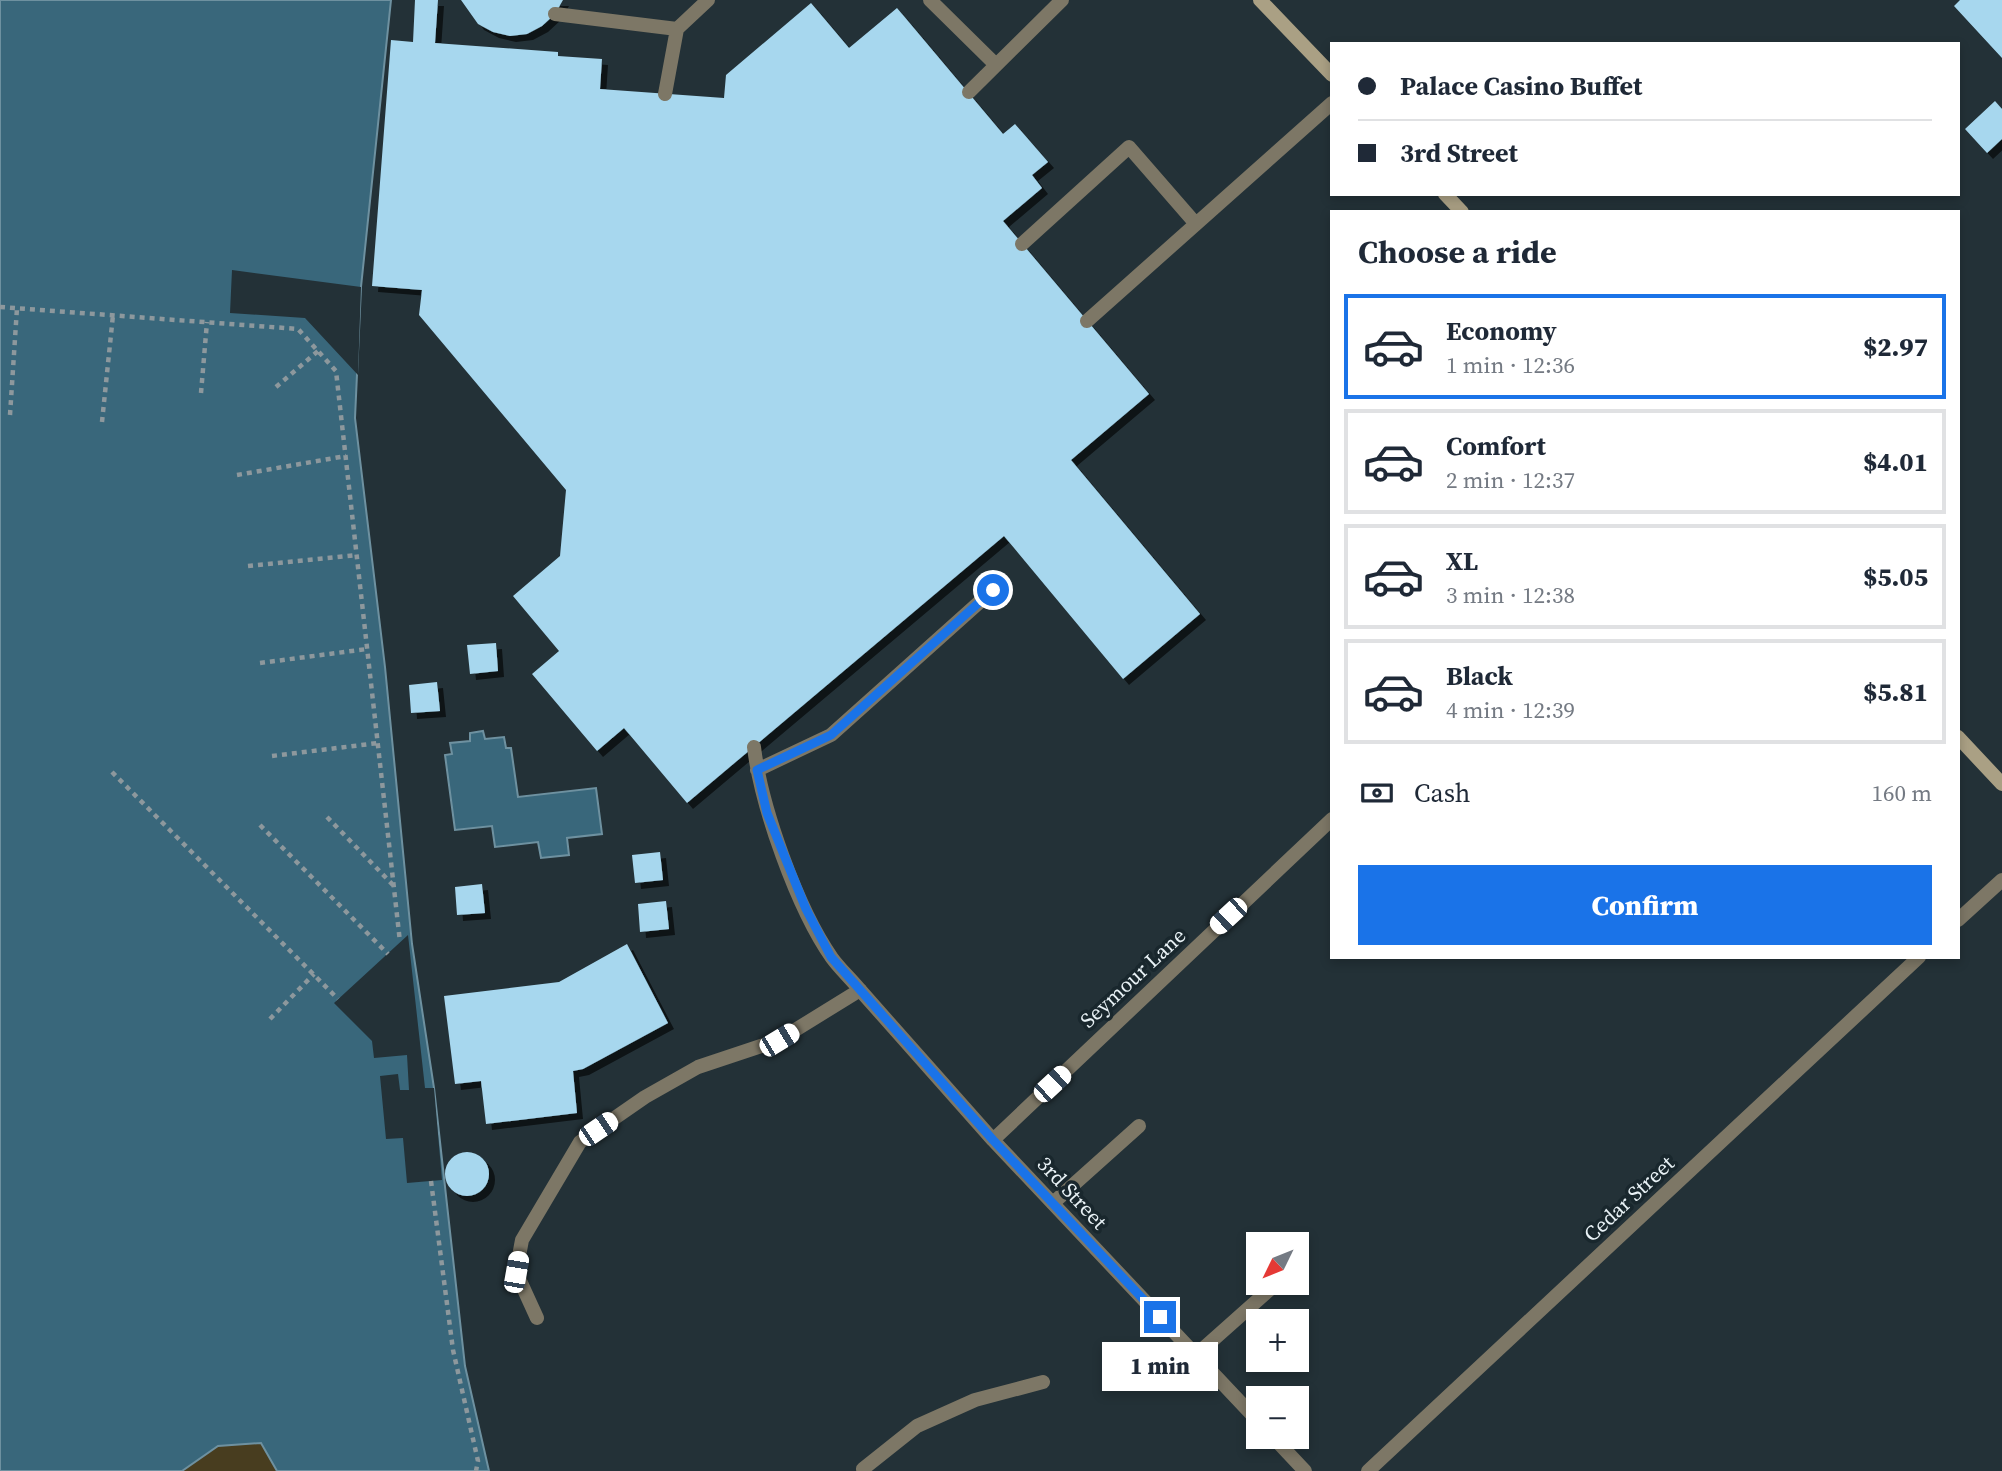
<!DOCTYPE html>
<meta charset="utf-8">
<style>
body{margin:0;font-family:"Source Serif 4",serif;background:#f6f6f7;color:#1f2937;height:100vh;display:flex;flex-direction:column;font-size:26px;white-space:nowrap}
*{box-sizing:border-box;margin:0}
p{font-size:23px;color:#747a83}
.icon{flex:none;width:38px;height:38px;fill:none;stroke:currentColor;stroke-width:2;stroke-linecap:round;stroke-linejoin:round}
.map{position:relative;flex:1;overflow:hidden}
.panel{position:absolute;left:1330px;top:210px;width:630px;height:749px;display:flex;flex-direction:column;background:#fff;border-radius:0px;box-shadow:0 4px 10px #0003}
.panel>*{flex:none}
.guide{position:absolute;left:1330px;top:42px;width:630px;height:154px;border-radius:0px;box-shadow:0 4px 10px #0003;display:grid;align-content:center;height:154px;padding:0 28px;background:#fff}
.needle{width:46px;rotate:227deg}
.controls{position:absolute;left:1246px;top:1232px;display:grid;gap:14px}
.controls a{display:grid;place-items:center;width:63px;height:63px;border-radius:0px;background:#fff;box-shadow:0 4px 10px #0003;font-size:35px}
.end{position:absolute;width:32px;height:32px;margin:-16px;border:9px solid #1a73e8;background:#fff;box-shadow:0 0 0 4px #fff}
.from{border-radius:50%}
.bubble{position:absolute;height:49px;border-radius:0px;background:#fff;box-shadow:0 4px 10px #0003;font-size:23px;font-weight:800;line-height:49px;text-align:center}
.car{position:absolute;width:21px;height:42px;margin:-21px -10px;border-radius:9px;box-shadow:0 0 5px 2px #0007;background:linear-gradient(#fff 24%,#345 0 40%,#fff 0 76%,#345 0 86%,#fff 0)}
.guide b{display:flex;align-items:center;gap:24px;height:66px;font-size:26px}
.guide b+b{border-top:2px solid #e0e1e3}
.guide i{width:18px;height:18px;background:#1f2937}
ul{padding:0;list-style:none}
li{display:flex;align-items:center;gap:21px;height:105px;margin:0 14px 10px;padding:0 14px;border:4px solid #e0e1e3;border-radius:0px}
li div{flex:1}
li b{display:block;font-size:26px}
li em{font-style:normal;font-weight:800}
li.selected{border-color:#1a73e8}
li>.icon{width:63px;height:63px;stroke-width:1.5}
h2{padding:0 28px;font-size:32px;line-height:84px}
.pay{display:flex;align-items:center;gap:18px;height:77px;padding:0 28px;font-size:26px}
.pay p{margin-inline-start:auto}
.action{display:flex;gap:14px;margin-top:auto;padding:14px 28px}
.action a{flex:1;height:80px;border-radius:0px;background:#1a73e8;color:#fff;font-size:28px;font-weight:800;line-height:80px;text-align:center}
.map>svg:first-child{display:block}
.green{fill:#483d1f}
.water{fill:#39677b;stroke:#6e91a0;stroke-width:2}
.pier{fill:#233137}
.building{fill:#a7d7ee;filter:url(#shadow)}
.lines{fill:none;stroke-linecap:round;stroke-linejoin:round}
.path{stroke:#8d989d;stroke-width:4.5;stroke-dasharray:5 5;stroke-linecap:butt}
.service{stroke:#7d7766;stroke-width:14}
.minor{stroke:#7d7766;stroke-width:14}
.secondary{stroke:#aaa084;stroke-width:14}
.route{stroke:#1a73e8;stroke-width:9}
.labels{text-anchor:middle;stroke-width:7;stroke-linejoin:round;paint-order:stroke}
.street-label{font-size:21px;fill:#e9f2f6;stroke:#19272d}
</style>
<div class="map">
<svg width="2002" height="1471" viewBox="0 0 2002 1471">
<defs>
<filter id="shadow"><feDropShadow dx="6" dy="6" stdDeviation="0" flood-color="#0009"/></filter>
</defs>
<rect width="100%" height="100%" fill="#233137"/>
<!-- green -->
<path class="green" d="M 261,1443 L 277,1471 L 182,1471 L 218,1446 Z"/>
<!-- water -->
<path class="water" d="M 0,0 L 391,0 L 361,287 L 355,418 L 385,667 L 412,944 L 434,1088 L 465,1366 L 489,1471 L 277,1471 L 261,1443 L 218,1446 L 182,1471 L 0,1471 Z
M 483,731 L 485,739 L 504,737 L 506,748 L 511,748 L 518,797 L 596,788 L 602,834 L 567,838 L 569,855 L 541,858 L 538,842 L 495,847 L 492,826 L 455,830 L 445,755 L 452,754 L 450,743 L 470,741 L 470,733 Z"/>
<!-- pier -->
<path class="pier" d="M 232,270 L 361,287 L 358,375 L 305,318 L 230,313 Z
M 408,935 L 425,1088 L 434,1088 L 442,1180 L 407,1183 L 403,1138 L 386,1139 L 380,1076 L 398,1074 L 400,1090 L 409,1090 L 407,1055 L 374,1058 L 372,1041 L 334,1003 Z"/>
<!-- building -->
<path class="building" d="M 415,0 L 438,0 L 435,43 L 558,52 L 558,56 L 602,59 L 600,89 L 724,98 L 726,75 L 811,3 L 849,48 L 897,8 L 1003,134 L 1015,124 L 1048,162 L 1032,175 L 1042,188 L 1003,221 L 1149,394 L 1071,460 L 1200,614 L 1123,679 L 1004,536 L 687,803 L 624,728 L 597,751 L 532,674 L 559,651 L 513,596 L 560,556 L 566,490 L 419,315 L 422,290 L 372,286 L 391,40 L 413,42 Z
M 461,0 L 563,0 L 555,14 L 542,26 L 527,34 L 510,36 L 493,32 L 478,24 Z
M 1960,0 L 2002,0 L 2002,58 L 1954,6 Z
M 1995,101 L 2002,109 L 2002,139 L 1987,153 L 1965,129 Z
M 496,643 L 498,671 L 470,674 L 467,645 Z
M 437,682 L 440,711 L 411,713 L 409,685 Z
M 660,852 L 663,880 L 635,883 L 632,855 Z
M 482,884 L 485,913 L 457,915 L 455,887 Z
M 666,901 L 669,929 L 640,932 L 638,904 Z
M 627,944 L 668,1023 L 583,1069 L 573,1071 L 577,1113 L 486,1124 L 481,1081 L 455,1084 L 444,996 L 559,982 Z
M445 1174a22 22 0 1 1 44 0a22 22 0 1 1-44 0Z"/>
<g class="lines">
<!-- path -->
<path class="path" d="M 0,307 L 298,329 L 336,371 L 400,942
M 276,387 L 318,351
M 201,393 L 207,322
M 10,415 L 17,308
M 102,422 L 113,315
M 237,475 L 346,456
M 248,566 L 357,555
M 260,663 L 367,649
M 272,756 L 378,743
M 112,772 L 338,999
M 327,817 L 394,886
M 260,825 L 388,954
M 270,1019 L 314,974
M 431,1181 L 453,1350 L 478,1461 L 476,1471"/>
<!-- service -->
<path class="service" d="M 930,0 L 996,65
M 555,14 L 677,29
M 969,92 L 1062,0
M 665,94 L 677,29 L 708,0
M 1022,244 L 1129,147 L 1196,224
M 1087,321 L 1332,103
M 757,770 L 831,735 L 993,590
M 1053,1203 L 1139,1126
M 537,1318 L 516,1272 L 522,1240 L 580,1142 L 645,1097 L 698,1067 L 779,1040 L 860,990 C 851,979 840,969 832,958 C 797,908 761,806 754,747
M 1196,1355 L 1277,1283
M 863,1469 L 917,1426 L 975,1400 L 1043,1382"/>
<!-- minor -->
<path class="minor" d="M 1958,920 L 2002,880
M 860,990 L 993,1140 L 1258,1421
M 993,1140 L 1332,819
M 1273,1437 L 1305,1471
M 1368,1471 L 1919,957"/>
<!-- secondary -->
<path class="secondary" d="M 1260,0 L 1332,75
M 1445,194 L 1462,212
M 1958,737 L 2002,784"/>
</g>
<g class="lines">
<!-- route -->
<path class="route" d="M 993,590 L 831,735 L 757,770 L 767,813 L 806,909 L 831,957 L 993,1140 L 1160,1317"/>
</g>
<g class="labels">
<!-- street labels -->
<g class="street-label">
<text transform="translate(1133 978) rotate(-43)" y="7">Seymour Lane</text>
<text transform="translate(1072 1193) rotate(47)" y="7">3rd Street</text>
<text transform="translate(1629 1199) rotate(-43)" y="7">Cedar Street</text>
</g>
</g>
</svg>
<div class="controls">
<a><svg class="needle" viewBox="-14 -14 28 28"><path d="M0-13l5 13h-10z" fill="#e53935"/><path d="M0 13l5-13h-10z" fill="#747a83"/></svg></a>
<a>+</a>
<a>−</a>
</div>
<i class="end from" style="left:993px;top:590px"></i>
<i class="end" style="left:1160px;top:1317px"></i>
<div class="bubble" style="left:1102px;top:1342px;width:116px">1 min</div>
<i class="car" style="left:1228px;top:916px;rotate:227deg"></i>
<i class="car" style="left:779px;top:1040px;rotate:59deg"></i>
<i class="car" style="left:1052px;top:1084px;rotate:47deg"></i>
<i class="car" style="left:598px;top:1129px;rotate:56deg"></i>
<i class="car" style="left:516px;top:1272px;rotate:10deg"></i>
<div class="guide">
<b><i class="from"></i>Palace Casino Buffet</b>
<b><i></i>3rd Street</b>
</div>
<section class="panel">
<h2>Choose a ride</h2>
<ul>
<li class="selected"><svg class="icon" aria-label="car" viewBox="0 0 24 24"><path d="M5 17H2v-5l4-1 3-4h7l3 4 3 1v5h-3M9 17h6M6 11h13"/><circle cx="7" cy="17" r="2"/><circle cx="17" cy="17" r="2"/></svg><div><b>Economy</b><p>1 min · 12:36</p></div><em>$2.97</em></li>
<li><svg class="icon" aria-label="car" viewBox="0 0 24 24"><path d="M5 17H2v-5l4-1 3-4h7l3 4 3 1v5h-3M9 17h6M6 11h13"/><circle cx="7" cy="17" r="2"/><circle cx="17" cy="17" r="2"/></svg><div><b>Comfort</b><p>2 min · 12:37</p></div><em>$4.01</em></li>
<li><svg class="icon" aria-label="car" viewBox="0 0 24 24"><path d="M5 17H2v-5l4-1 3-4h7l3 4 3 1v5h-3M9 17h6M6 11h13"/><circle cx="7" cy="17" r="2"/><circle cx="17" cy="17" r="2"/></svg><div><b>XL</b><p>3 min · 12:38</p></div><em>$5.05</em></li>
<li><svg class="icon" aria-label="car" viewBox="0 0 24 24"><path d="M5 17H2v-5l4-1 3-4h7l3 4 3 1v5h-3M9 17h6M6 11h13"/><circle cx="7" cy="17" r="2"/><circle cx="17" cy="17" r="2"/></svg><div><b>Black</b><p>4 min · 12:39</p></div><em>$5.81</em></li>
</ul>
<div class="pay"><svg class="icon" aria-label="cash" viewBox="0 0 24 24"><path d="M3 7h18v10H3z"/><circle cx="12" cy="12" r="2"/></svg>Cash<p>160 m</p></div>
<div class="action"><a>Confirm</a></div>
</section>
</div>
